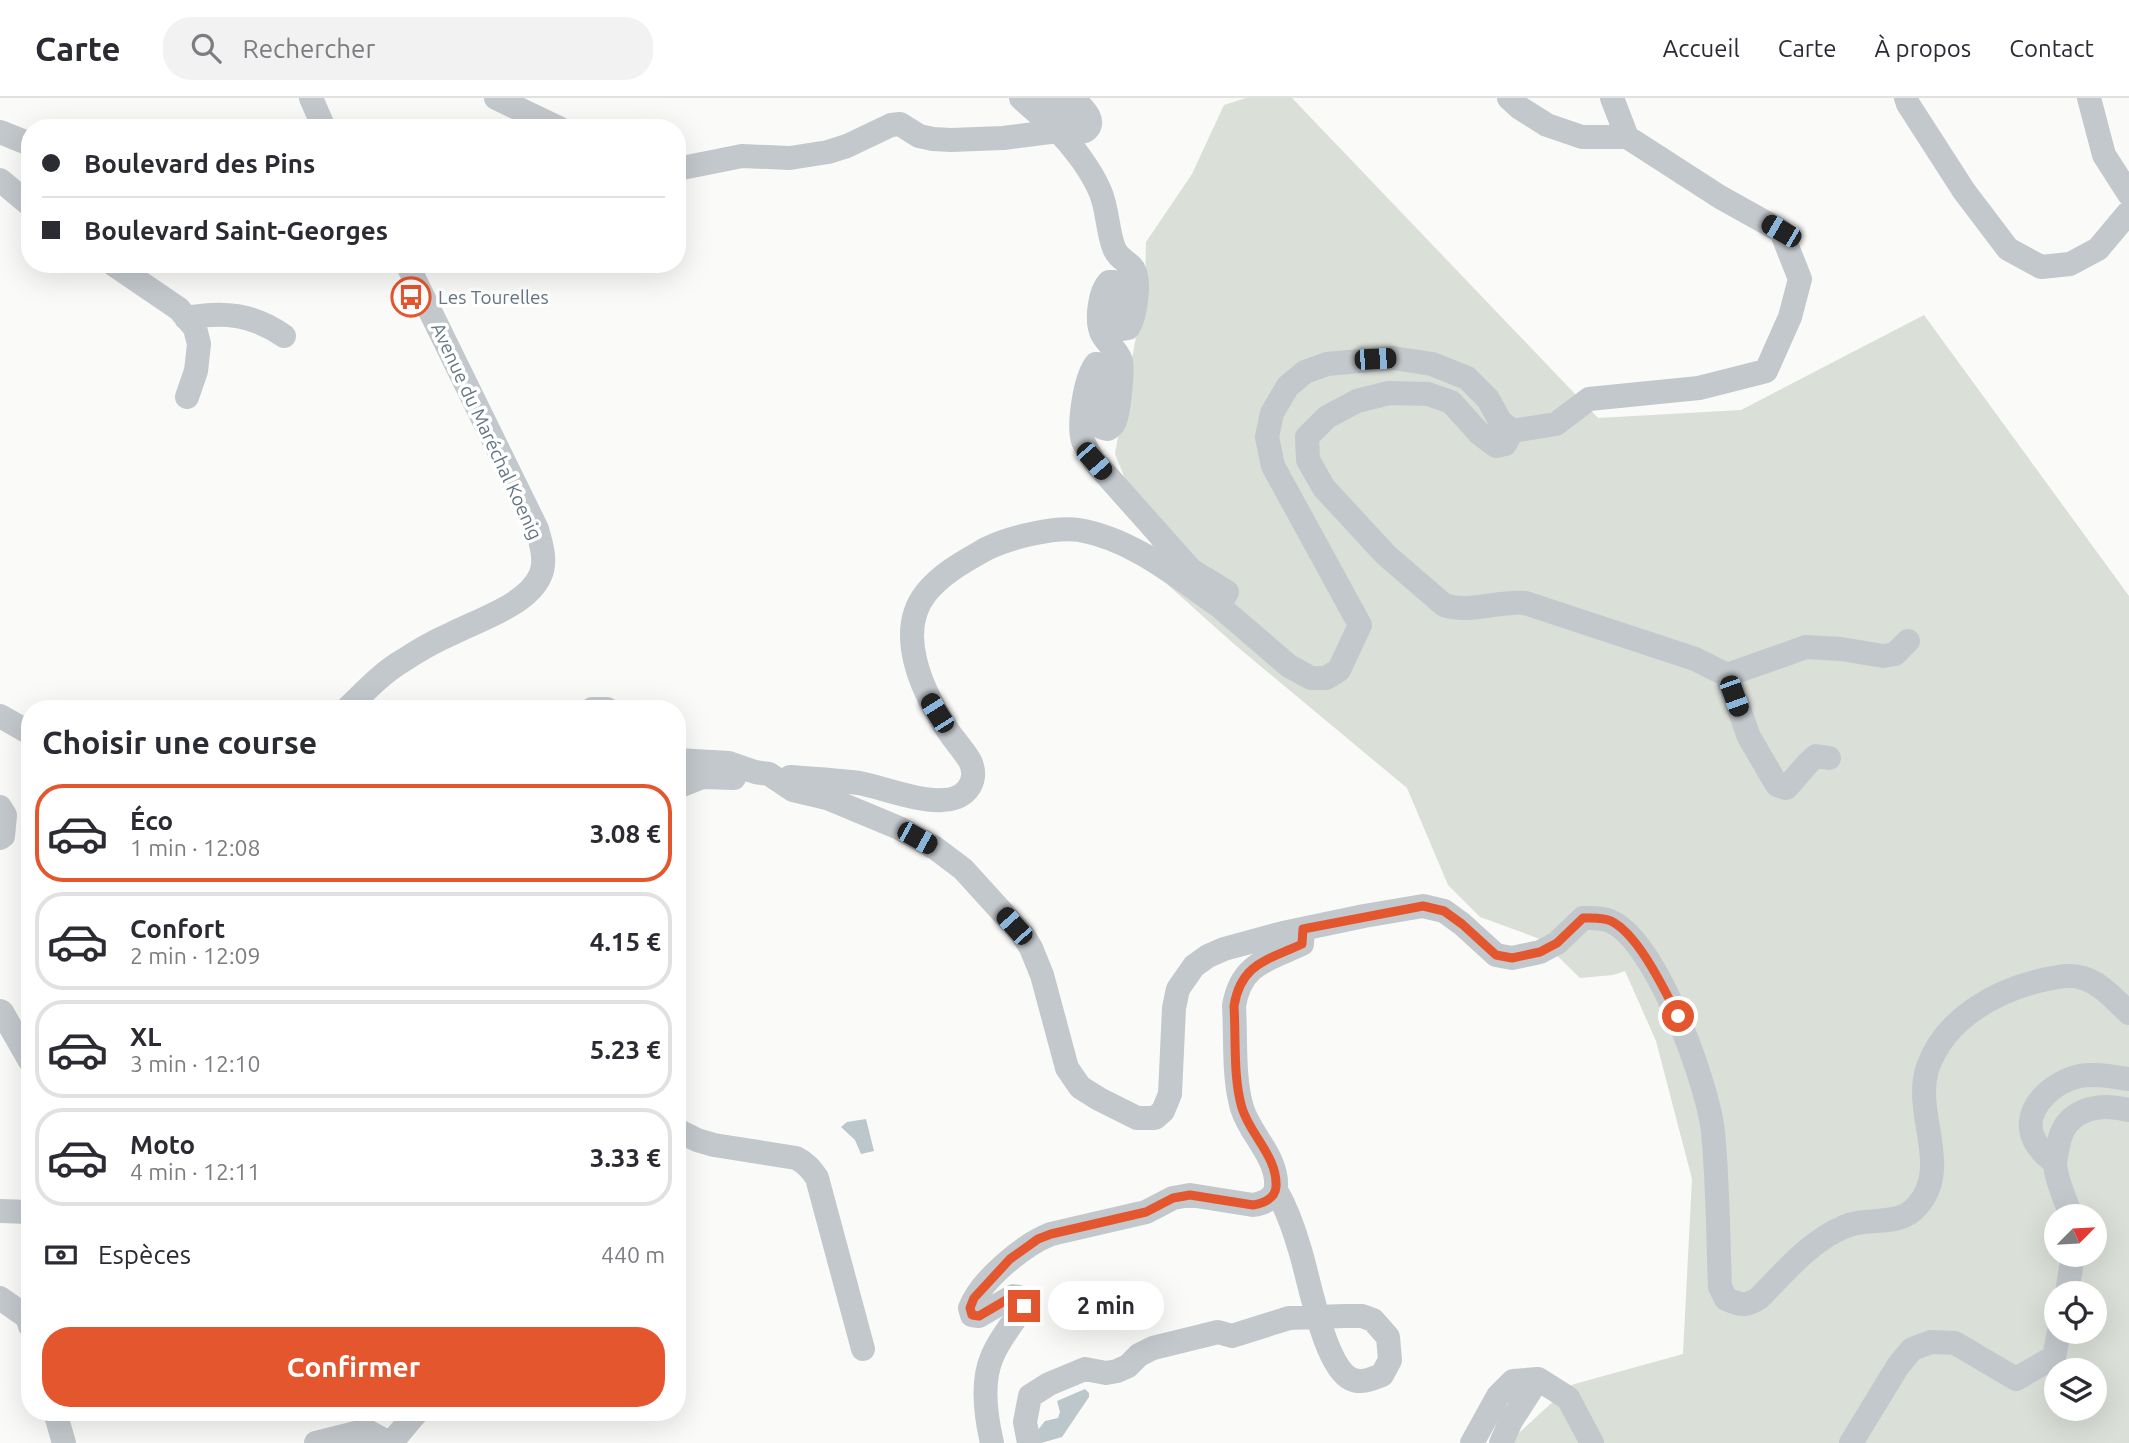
<!DOCTYPE html>
<html lang="fr">
<meta charset="utf-8">
<style>
body{margin:0;font-family:Ubuntu,sans-serif;background:#f2f2f3;color:#2b2b33;height:100vh;display:flex;flex-direction:column;font-size:26px;white-space:nowrap}
*{box-sizing:border-box;margin:0}
p{font-size:23px;color:#7c7c81}
.icon{flex:none;width:38px;height:38px;fill:none;stroke:currentColor;stroke-width:2;stroke-linecap:round;stroke-linejoin:round}
.map{position:relative;flex:1;overflow:hidden}
.side{position:absolute;left:21px;top:602px;width:665px;height:721px;display:flex;flex-direction:column;background:#fff;border-radius:28px;box-shadow:0 7px 28px #0002}
.side>*{flex:none}
.hud{position:absolute;left:21px;top:21px;width:665px;height:154px;border-radius:28px;box-shadow:0 7px 28px #0002;display:grid;align-content:center;height:154px;padding:0 21px;background:#fff}
.needle{width:46px;rotate:66deg}
.controls{position:absolute;left:2044px;top:1106px;display:grid;gap:14px}
.controls a{display:grid;place-items:center;width:63px;height:63px;border-radius:50%;background:#fff;box-shadow:0 7px 28px #0002;font-size:35px}
.end{position:absolute;width:32px;height:32px;margin:-16px;border:9px solid #e4572e;background:#fff;box-shadow:0 0 0 4px #fff}
.from{border-radius:50%}
.bubble{position:absolute;height:49px;border-radius:24px;background:#fff;box-shadow:0 7px 28px #0002;font-size:23px;font-weight:700;line-height:49px;text-align:center}
.car{position:absolute;width:21px;height:42px;margin:-21px -10px;border-radius:9px;box-shadow:0 0 5px 2px #0007;background:linear-gradient(#222 24%,#8ab4d8 0 40%,#222 0 76%,#8ab4d8 0 86%,#222 0)}
.hud b{display:flex;align-items:center;gap:24px;height:66px;font-size:26px}
.hud b+b{border-top:2px solid #e1e1e2}
.hud i{width:18px;height:18px;background:#2b2b33}
ul{padding:0;list-style:none}
li{display:flex;align-items:center;gap:21px;height:98px;margin:0 14px 10px;padding:0 7px;border:4px solid #e1e1e2;border-radius:28px}
li div{flex:1}
li b{display:block;font-size:26px}
li em{font-style:normal;font-weight:700}
li.on{border-color:#e4572e}
li>.icon{width:63px;height:63px;stroke-width:1.5}
h2{padding:0 21px;font-size:32px;line-height:84px}
.pay{display:flex;align-items:center;gap:18px;height:77px;padding:0 21px;font-size:26px}
.pay p{margin-inline-start:auto}
.cta{display:flex;gap:14px;margin-top:auto;padding:14px 21px}
.cta a{flex:1;height:80px;border-radius:28px;background:#e4572e;color:#fff;font-size:28px;font-weight:700;line-height:80px;text-align:center}
header{display:flex;align-items:center;gap:42px;box-sizing:border-box;height:98px;padding:0 35px;background:#fff;border-bottom:2px solid #e1e1e2}
header strong{font-size:33px}
nav{display:flex;gap:38px;margin-inline-start:auto;font-size:24px}
.search{width:490px;height:63px;background:#f2f2f3;display:flex;align-items:center;gap:18px;box-sizing:border-box;padding:0 24px;border-radius:28px;color:#7c7c81;font-size:26px}
.map>svg:first-child{display:block}
.green{fill:#dadfd7;fill-rule:evenodd}
.water{fill:#bbc7cb}
.lines{fill:none;stroke-linecap:round;stroke-linejoin:round}
.minor{stroke:#c3c8cc;stroke-width:24}
.route{stroke:#e4572e;stroke-width:9}
.labels{text-anchor:middle;stroke-width:7;stroke-linejoin:round;paint-order:stroke}
.poi-label{font-size:19px;fill:#657683;stroke:#fff;text-anchor:start}
.street-label{font-size:19px;fill:#657683;stroke:#fff}
</style>
<header>
<strong>Carte</strong>
<div class="search"><svg class="icon" aria-label="search" viewBox="0 0 24 24"><circle cx="10" cy="10" r="6"/><path d="M15 15l6 6"/></svg>Rechercher</div>
<nav><a>Accueil</a><a>Carte</a><a>À propos</a><a>Contact</a></nav>
</header>
<div class="map">
<svg width="2129" height="1345" viewBox="0 0 2129 1345">
<rect width="100%" height="100%" fill="#fafaf8"/>
<!-- green -->
<path class="green" d="M 1246,0 L 1292,0 L 1598,320 L 1741,312 L 1924,217 L 2129,498 L 2129,1345 L 1508,1345 L 1571,1287 L 1683,1256 L 1692,1081 L 1656,943 L 1625,873 L 1613,877 L 1580,880 L 1540,841 L 1480,819 L 1448,787 L 1407,690 L 1234,546 L 1168,487 L 1115,356 L 1145,188 L 1146,144 L 1192,76 L 1224,7 ZM 2056,1118 L 2095,1118 L 2095,1157 L 2056,1157 ZM 2056,1195 L 2095,1195 L 2095,1234 L 2056,1234 ZM 2056,1272 L 2095,1272 L 2095,1311 L 2056,1311 Z"/>
<!-- water -->
<path class="water" d="M 866,1021 L 874,1053 L 861,1056 L 855,1042 L 841,1029 L 847,1024 Z
M 1085,1291 L 1089,1295 L 1089,1299 L 1062,1339 L 1041,1345 L 1034,1337 L 1045,1323 L 1058,1320 L 1060,1314 L 1057,1303 Z"/>
<g class="lines">
<!-- minor -->
<path class="minor" d="M 311,0 L 324,30
M 496,0 L 559,30
M 1049,0 L 1074,26 L 1085,33 C 1099,23 1081,9 1073,0
M 1612,0 L 1627,39
M 1906,0 L 1908,6 L 1964,93 L 2008,151 L 2041,169 L 2070,166 L 2098,151 L 2129,114
M 2089,0 L 2104,57 L 2129,96
M 0,34 L 30,46
M 677,71 L 742,58 L 790,60 L 828,54 L 847,48 L 891,27 L 900,26 L 919,38 L 933,41 L 951,42 L 1003,40 L 1058,33
M 0,82 L 30,107
M 113,166 L 179,211 L 195,230 L 199,246 L 196,273 L 187,299
M 186,220 C 223,213 253,216 284,238
M 1512,333 L 1505,346 L 1496,348 L 1480,336 L 1451,304 L 1428,296 L 1389,295 L 1357,303 L 1327,319 L 1307,339 L 1308,362 L 1324,390 L 1386,457 L 1444,507 C 1469,516 1499,502 1525,505 L 1695,561 L 1727,577 L 1806,549 L 1841,551 L 1883,558 L 1895,556 L 1908,543
M 1219,508 L 1289,568 L 1311,580 L 1326,580 L 1339,572 L 1360,527 L 1273,368 L 1267,339 L 1272,315 L 1288,288 L 1305,274 L 1327,266 L 1393,260 L 1432,266 L 1467,280 L 1488,301 L 1500,323 L 1512,333 L 1556,326 L 1589,301 L 1699,290 L 1766,273 L 1790,219 L 1800,181 L 1781,133 L 1720,99 L 1627,39 L 1582,39 L 1547,27 L 1520,10 L 1509,0
M 1727,577 L 1749,639 L 1777,687 L 1786,690 C 1797,680 1804,667 1816,658 L 1829,660
M 347,611 C 365,593 383,574 404,562 C 419,552 435,543 451,536 C 478,522 527,507 540,478 C 547,464 541,445 537,431 L 407,166
M 592,611 L 607,611
M 0,618 L 30,635
M 677,662 L 729,665 L 755,674 L 769,676 L 793,692 L 827,700 L 899,730 L 935,750 L 963,771 L 1023,837 L 1031,850 L 1042,877 L 1067,970 L 1080,989 L 1099,1001 L 1137,1020 L 1155,1020 L 1163,1013 L 1170,996 L 1174,910 L 1178,891 L 1194,868 L 1208,858 L 1224,851 L 1283,835 L 1364,818 L 1423,808 L 1444,813 L 1462,826 L 1496,857 L 1512,860 L 1540,854 L 1557,845 L 1583,820 C 1592,820 1601,819 1610,823 C 1656,842 1708,986 1713,1034 C 1718,1085 1718,1138 1720,1189 L 1726,1201 C 1740,1207 1746,1209 1759,1200 C 1784,1175 1810,1143 1844,1129 C 1868,1118 1900,1130 1918,1107 C 1952,1068 1912,1014 1928,969 C 1945,920 1998,891 2047,881 C 2059,879 2071,876 2083,880 C 2102,886 2115,902 2129,915
M 790,679 C 813,681 837,682 859,685 C 884,690 919,704 943,702 C 951,702 961,699 967,692 C 974,684 975,673 970,663 C 963,651 952,640 945,628 C 922,592 895,534 926,495 C 942,475 965,463 986,451 C 1008,440 1055,428 1079,432 C 1132,441 1176,478 1219,508 L 1227,494 L 1191,472 L 1094,363 C 1090,357 1086,350 1083,343 C 1078,326 1085,280 1096,266 L 1104,267 L 1106,270 L 1100,314 L 1103,330 L 1108,331 C 1112,328 1113,328 1115,323 C 1119,313 1123,273 1121,263 C 1118,252 1107,246 1102,236 C 1096,224 1099,194 1109,184 L 1114,184 C 1122,199 1111,213 1117,228 L 1122,231 L 1128,230 C 1135,220 1142,179 1132,169 C 1125,162 1118,160 1114,150 C 1107,132 1108,111 1100,93 C 1091,72 1073,48 1057,32 C 1046,21 1032,11 1021,0
M 677,689 L 702,679 L 734,680
M 0,709 L 5,717 L 3,738 L 0,740
M 0,913 L 2,914 L 30,963
M 677,1032 L 697,1042 L 714,1047 L 796,1060 C 806,1065 811,1071 817,1080 L 863,1251
M 2055,1065 C 2045,1057 2036,1049 2032,1036 C 2024,1008 2055,983 2080,978 C 2096,975 2113,979 2129,981
M 0,1113 L 30,1114
M 2071,1118 C 2066,1102 2056,1083 2055,1066 C 2055,1061 2057,1054 2058,1049 C 2063,1012 2096,1004 2129,1012
M 2067,1195 L 2073,1157
M 0,1200 L 27,1219 L 30,1228
M 55,1314 L 64,1345
M 316,1345 L 360,1334 L 369,1334 L 389,1345
M 391,1345 L 417,1314
M 992,1345 C 986,1319 981,1284 992,1259 C 999,1241 1014,1224 1024,1208 L 1024,1202 L 1019,1199 L 1013,1198 L 979,1218 L 972,1217 L 970,1210 C 981,1182 1023,1147 1051,1136 L 1146,1114 L 1173,1100 L 1190,1097 L 1253,1107 C 1264,1105 1275,1101 1276,1089 C 1278,1059 1250,1037 1242,1010 C 1233,980 1236,940 1234,908 C 1241,865 1268,862 1302,846 L 1303,831
M 1029,1345 L 1025,1324 L 1030,1298 L 1049,1286 L 1085,1271 L 1106,1275 L 1117,1273 L 1128,1268 L 1139,1257 L 1153,1250 L 1218,1234 L 1232,1238 L 1289,1220 L 1345,1218 L 1362,1218 L 1373,1222 L 1388,1239 L 1390,1262 L 1382,1277 C 1372,1281 1361,1286 1351,1281 C 1324,1268 1309,1180 1300,1152 C 1294,1131 1287,1111 1276,1092
M 1472,1345 L 1498,1298 L 1513,1283 L 1538,1281
M 1501,1345 L 1511,1323 L 1538,1281 L 1568,1300 L 1592,1345
M 1851,1345 L 1898,1268 L 1912,1251 L 1931,1244 L 1955,1245 L 2016,1281 L 2054,1259 L 2059,1234"/>
</g>
<g class="lines">
<!-- route -->
<path class="route" d="M 1024,1208 L 1024,1202 L 1019,1199 L 1013,1198 L 979,1218 L 972,1217 L 970,1210 L 974,1200 L 1010,1161 L 1038,1141 L 1051,1136 L 1146,1114 L 1173,1100 L 1190,1097 L 1253,1107 C 1264,1105 1275,1101 1276,1089 C 1278,1059 1250,1037 1242,1010 C 1233,980 1236,940 1234,908 C 1241,865 1268,862 1302,846 L 1303,831 L 1423,808 L 1444,813 L 1462,826 L 1496,857 L 1512,860 L 1540,854 L 1557,845 L 1583,820 C 1592,820 1603,819 1611,823 C 1638,836 1664,891 1678,918"/>
</g>
<!-- icons -->
<defs>
<g id="bus-ring" transform="scale(2.0125)"><circle r="9.5" fill="#fff" stroke="#e4572e" stroke-width="1.5"/><path d="M-5-6H5V4H4V6H2V4H-2V6H-4V4H-5ZM-3.5-4V0h7V-4ZM-3.5 1.2v1.5H-2V1.2ZM2 1.2v1.5H3.5V1.2Z" fill="#e4572e"/></g>
</defs>
<g fill-rule="evenodd">
<use href="#bus-ring" x="411" y="199"/>
</g>
<g class="labels">
<!-- poi labels -->
<g class="poi-label">
<text x="438" y="206">Les Tourelles</text>
</g>
<!-- street labels -->
<g class="street-label">
<text transform="translate(487 333) rotate(65)" y="7">Avenue du Maréchal Koenig</text>
</g>
</g>
</svg>
<div class="controls">
<a><svg class="needle" viewBox="-14 -14 28 28"><path d="M0-13l5 13h-10z" fill="#e53935"/><path d="M0 13l5-13h-10z" fill="#7c7c81"/></svg></a>
<a><svg class="icon" aria-label="locate" viewBox="0 0 24 24"><circle cx="12" cy="12" r="6"/><path d="M12 2v4M12 18v4M2 12h4M18 12h4"/></svg></a>
<a><svg class="icon" aria-label="layers" viewBox="0 0 24 24"><path d="M12 4l9 5-9 5-9-5zM3 14l9 5 9-5"/></svg></a>
</div>
<i class="end from" style="left:1678px;top:918px"></i>
<i class="end" style="left:1024px;top:1208px"></i>
<div class="bubble" style="left:1048px;top:1183px;width:116px">2 min</div>
<i class="car" style="left:1781px;top:133px;rotate:300deg"></i>
<i class="car" style="left:1375px;top:261px;rotate:87deg"></i>
<i class="car" style="left:1094px;top:363px;rotate:139deg"></i>
<i class="car" style="left:1734px;top:598px;rotate:160deg"></i>
<i class="car" style="left:937px;top:615px;rotate:328deg"></i>
<i class="car" style="left:917px;top:740px;rotate:119deg"></i>
<i class="car" style="left:1014px;top:828px;rotate:318deg"></i>
<div class="hud">
<b><i class="from"></i>Boulevard des Pins</b>
<b><i></i>Boulevard Saint-Georges</b>
</div>
<section class="side">
<h2>Choisir une course</h2>
<ul>
<li class="on"><svg class="icon" aria-label="car" viewBox="0 0 24 24"><path d="M5 17H2v-5l4-1 3-4h7l3 4 3 1v5h-3M9 17h6M6 11h13"/><circle cx="7" cy="17" r="2"/><circle cx="17" cy="17" r="2"/></svg><div><b>Éco</b><p>1 min · 12:08</p></div><em>3.08 €</em></li>
<li><svg class="icon" aria-label="car" viewBox="0 0 24 24"><path d="M5 17H2v-5l4-1 3-4h7l3 4 3 1v5h-3M9 17h6M6 11h13"/><circle cx="7" cy="17" r="2"/><circle cx="17" cy="17" r="2"/></svg><div><b>Confort</b><p>2 min · 12:09</p></div><em>4.15 €</em></li>
<li><svg class="icon" aria-label="car" viewBox="0 0 24 24"><path d="M5 17H2v-5l4-1 3-4h7l3 4 3 1v5h-3M9 17h6M6 11h13"/><circle cx="7" cy="17" r="2"/><circle cx="17" cy="17" r="2"/></svg><div><b>XL</b><p>3 min · 12:10</p></div><em>5.23 €</em></li>
<li><svg class="icon" aria-label="car" viewBox="0 0 24 24"><path d="M5 17H2v-5l4-1 3-4h7l3 4 3 1v5h-3M9 17h6M6 11h13"/><circle cx="7" cy="17" r="2"/><circle cx="17" cy="17" r="2"/></svg><div><b>Moto</b><p>4 min · 12:11</p></div><em>3.33 €</em></li>
</ul>
<div class="pay"><svg class="icon" aria-label="cash" viewBox="0 0 24 24"><path d="M3 7h18v10H3z"/><circle cx="12" cy="12" r="2"/></svg>Espèces<p>440 m</p></div>
<div class="cta"><a>Confirmer</a></div>
</section>
</div>
